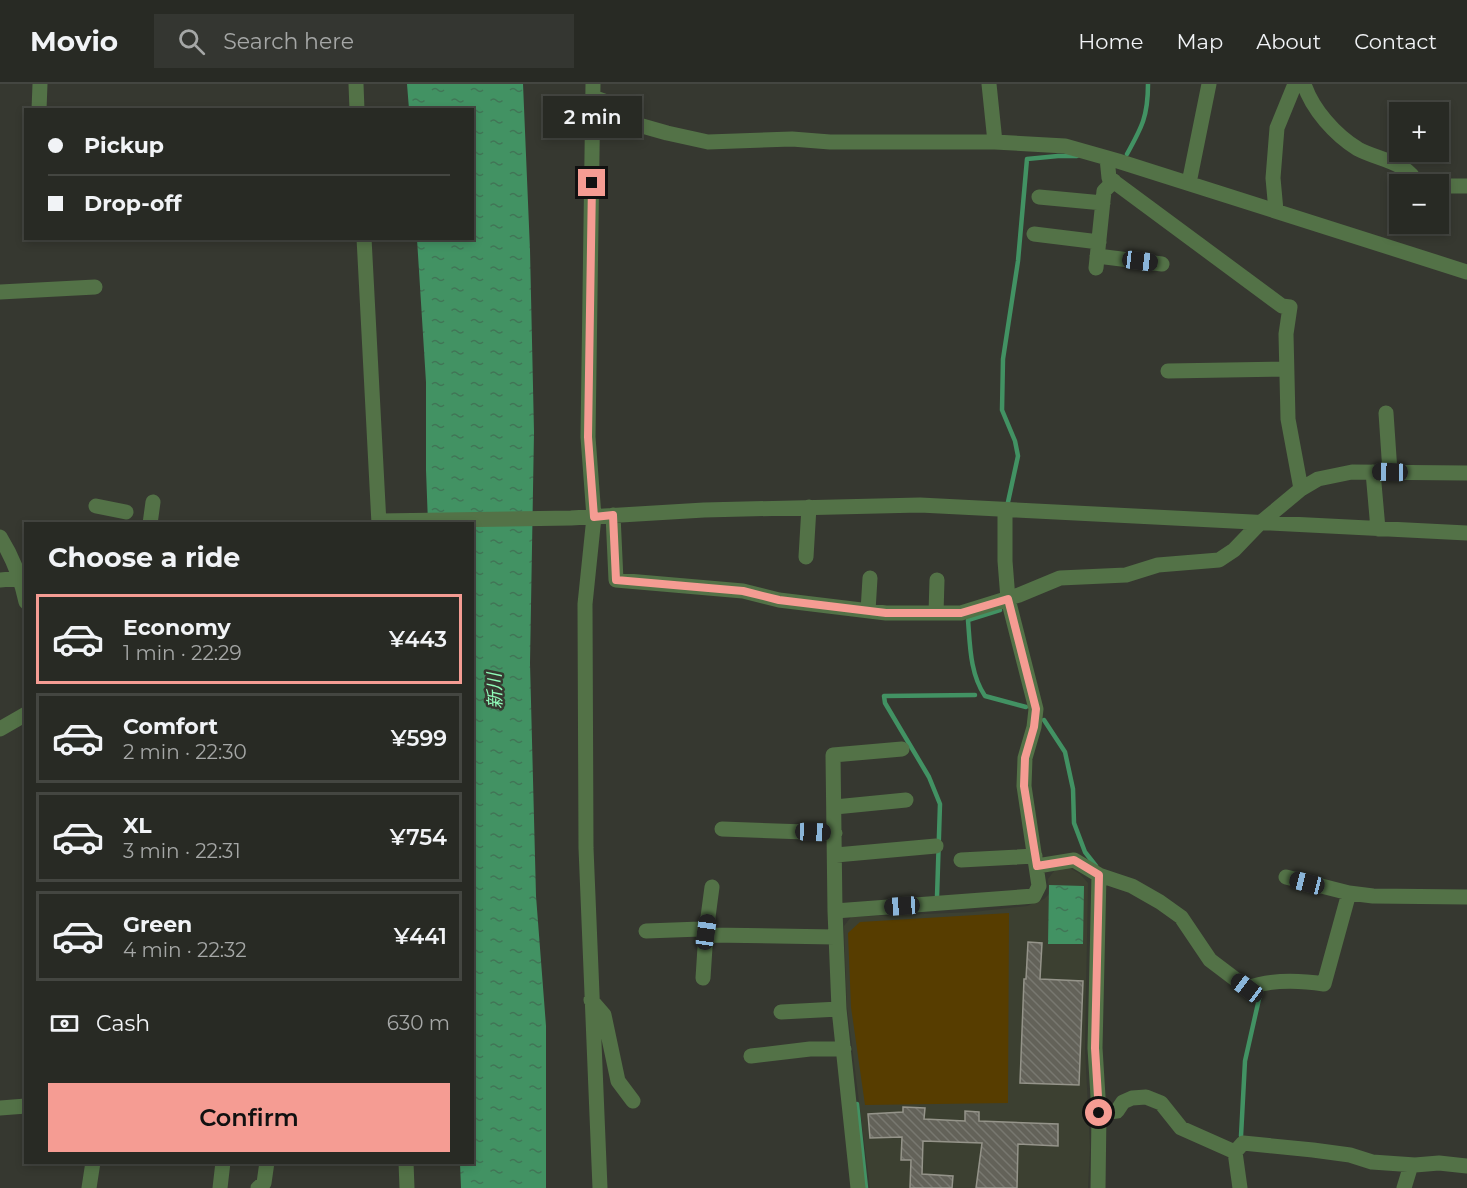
<!DOCTYPE html>
<meta charset="utf-8">
<style>
body{margin:0;font-family:Montserrat,"Noto Sans JP",sans-serif;background:#343631;color:#f1f3f6;height:100vh;display:flex;flex-direction:column;font-size:22px;white-space:nowrap}
*{box-sizing:border-box;margin:0}
p{font-size:20px;color:#a5a7a6}
.icon{flex:none;width:33px;height:33px;fill:none;stroke:currentColor;stroke-width:2;stroke-linecap:round;stroke-linejoin:round}
.map{position:relative;flex:1;overflow:hidden}
.details{position:absolute;left:24px;top:438px;width:450px;height:642px;display:flex;flex-direction:column;background:#282a24;border-radius:0px;box-shadow:0 3px 9px #0003,0 0 0 2px #444641}
.details>*{flex:none}
.hud{position:absolute;left:24px;top:24px;width:450px;height:132px;border-radius:0px;box-shadow:0 3px 9px #0003,0 0 0 2px #444641;display:grid;align-content:center;height:132px;padding:0 24px;background:#282a24}
.fabs{position:absolute;left:1389px;top:18px;display:grid;gap:12px}
.fabs a{display:grid;place-items:center;width:60px;height:60px;border-radius:0px;background:#282a24;box-shadow:0 3px 9px #0003,0 0 0 2px #444641;font-size:30px}
.end{position:absolute;width:27px;height:27px;margin:-14px;border:8px solid #f59c93;background:#111;box-shadow:0 0 0 3px #111}
.from{border-radius:50%}
.bubble{position:absolute;height:42px;border-radius:0px;background:#282a24;box-shadow:0 3px 9px #0003,0 0 0 2px #444641;font-size:20px;font-weight:600;line-height:42px;text-align:center}
.car{position:absolute;width:18px;height:36px;margin:-18px -9px;border-radius:8px;box-shadow:0 0 4px 2px #0007;background:linear-gradient(#222 24%,#8ab4d8 0 40%,#222 0 76%,#8ab4d8 0 86%,#222 0)}
.hud b{display:flex;align-items:center;gap:21px;height:57px;font-size:22px}
.hud b+b{border-top:2px solid #444641}
.hud i{width:15px;height:15px;background:#f1f3f6}
ul{padding:0;list-style:none}
li{display:flex;align-items:center;gap:18px;height:90px;margin:0 12px 9px;padding:0 12px;border:3px solid #444641;border-radius:0px}
li div{flex:1}
li b{display:block;font-size:22px}
li em{font-style:normal;font-weight:600}
li.active{border-color:#f59c93}
li>.icon{width:54px;height:54px;stroke-width:1.5}
h2{padding:0 24px;font-size:27px;line-height:72px}
.pay{display:flex;align-items:center;gap:15px;height:66px;padding:0 24px;font-size:22px}
.pay p{margin-inline-start:auto}
.primary-button{display:flex;gap:12px;margin-top:auto;padding:12px 24px}
.primary-button a{flex:1;height:69px;border-radius:0px;background:#f59c93;color:#111;font-size:24px;font-weight:600;line-height:69px;text-align:center}
header{display:flex;align-items:center;gap:36px;box-sizing:border-box;height:84px;padding:0 30px;background:#282a24;border-bottom:2px solid #444641}
header strong{font-size:28px}
nav{display:flex;gap:33px;margin-inline-start:auto;font-size:21px}
.search{width:420px;height:54px;background:#343631;display:flex;align-items:center;gap:15px;box-sizing:border-box;padding:0 21px;border-radius:0px;color:#a5a7a6;font-size:22px}
.map>svg:first-child{display:block}
.built{fill:#3c4031}
.green{fill:#573d00}
.water{fill:url(#water-ripples)}
.lines{fill:none;stroke-linecap:round;stroke-linejoin:round}
.stream{stroke:#429263;stroke-width:4.5}
.building{fill:url(#building-back-hatch);stroke:#95948a;stroke-width:1.5}
.minor{stroke:#537247;stroke-width:15}
.route{stroke:#f59c93;stroke-width:8}
.labels{text-anchor:middle;stroke-width:5;stroke-linejoin:round;paint-order:stroke}
.water-label{font-size:18px;font-style:italic;fill:#90fcb9;stroke:#363830}
</style>
<header>
<strong>Movio</strong>
<div class="search"><svg class="icon" aria-label="search" viewBox="0 0 24 24"><circle cx="10" cy="10" r="6"/><path d="M15 15l6 6"/></svg>Search here</div>
<nav><a>Home</a><a>Map</a><a>About</a><a>Contact</a></nav>
</header>
<div class="map">
<svg width="1467" height="1104" viewBox="0 0 1467 1104">
<defs>
<pattern id="water-ripples" width="26" height="14" patternUnits="userSpaceOnUse" patternTransform="scale(1.5)"><rect width="26" height="14" fill="#429263"/><path d="M2 4q2-2 4 0t4 0M15 11q2-2 4 0t4 0" fill="none" stroke="#417556"/></pattern>
<pattern id="building-back-hatch" width="6" height="6" patternUnits="userSpaceOnUse" patternTransform="scale(1.5)"><rect width="6" height="6" fill="#636259"/><path d="M-1 5l2 2M0 0l6 6M5-1l2 2" fill="none" stroke="#787870"/></pattern>
</defs>
<rect width="100%" height="100%" fill="#363830"/>
<!-- built -->
<path class="built" d="M 1066,782 L 1080,790 L 1088,799 L 1085,964 L 1090,1064 L 1088,1104 L 870,1104 L 847,923 L 844,842 L 851,833 L 973,828 L 1027,822 L 1044,815 L 1049,810 L 1048,795 L 1057,783 Z"/>
<!-- green -->
<path class="green" d="M 1009,829 L 1008,1019 L 865,1021 L 851,923 L 848,849 L 860,838 Z"/>
<!-- water -->
<path class="water" d="M 407,0 L 523,0 L 530,166 L 534,348 L 530,579 L 536,812 L 546,942 L 546,1104 L 461,1104 L 460,1079 L 472,1078 L 472,440 L 428,439 L 426,386 L 426,298 L 417,155 L 472,154 L 472,26 L 409,25 Z
M 1049,801 L 1084,802 L 1083,860 L 1048,860 Z"/>
<g class="lines">
<!-- stream -->
<path class="stream" d="M 1127,70 C 1142,43 1148,32 1148,0
M 1008,418 L 1018,372 L 1015,357 L 1002,326 L 1003,275 L 1018,177 L 1027,75 L 1058,72 L 1077,72
M 1000,526 L 968,536 C 970,561 970,590 985,612 L 1026,623
M 1044,636 L 1065,668 L 1073,705 L 1074,739 L 1085,768 L 1096,782
M 937,813 L 940,720 L 929,693 L 885,619 L 884,612 L 975,611
M 857,1020 L 866,1104
M 1241,1052 L 1245,977 L 1261,906 L 1259,905"/>
</g>
<!-- building -->
<path class="building" d="M 1028,858 L 1042,859 L 1040,895 L 1083,897 L 1079,1001 L 1020,999 L 1024,895 L 1026,895 Z
M 903,1023 L 925,1024 L 924,1035 L 965,1037 L 965,1027 L 979,1028 L 979,1037 L 1058,1040 L 1058,1062 L 1018,1060 L 1017,1104 L 976,1104 L 982,1059 L 923,1057 L 922,1090 L 953,1092 L 952,1104 L 910,1104 L 911,1076 L 901,1076 L 902,1053 L 870,1054 L 868,1030 L 903,1028 Z"/>
<g class="lines">
<!-- minor -->
<path class="minor" d="M 356,0 L 357,26
M 593,0 L 588,353 L 594,433 L 585,520 L 586,764 L 600,1104
M 989,0 L 995,58
M 1304,0 C 1312,25 1335,51 1358,65 C 1376,75 1409,78 1417,100 L 1420,100
M 593,13 L 604,17 L 614,34 L 667,49 L 708,58 L 792,55 L 830,58 L 995,58 L 1065,62 L 1118,77 L 1467,188
M 39,26 L 40,0
M 1189,99 L 1209,0
M 1438,102 L 1467,102
M 1039,113 L 1103,119
M 1276,127 L 1273,94 L 1277,44 L 1295,0
M 1034,150 L 1099,158
M 364,154 L 379,440
M 1097,172 L 1162,180
M 1096,184 L 1104,107 L 1114,97
M 0,208 L 95,203
M 1168,287 L 1286,285
M 1386,329 L 1390,388
M 1373,388 L 1378,445
M 1301,405 L 1318,395 L 1352,388 L 1467,389
M 96,422 L 126,428
M 613,431 L 616,496 L 743,507 L 779,516 L 886,529 L 961,529 L 1019,511 L 1060,494 L 1126,491 L 1158,481 L 1219,476 L 1234,466 L 1259,440 L 1301,405 L 1288,335 L 1286,250 L 1290,223 L 1282,222 L 1109,94 L 1107,74
M 379,437 L 571,434 L 704,426 L 920,421 L 1467,449
M 150,440 L 153,418
M 0,453 C 13,474 21,494 26,518
M 806,473 L 809,423
M 0,496 L 21,494
M 868,527 L 870,494
M 936,529 L 937,496
M 0,645 L 26,630
M 835,723 L 906,716
M 722,745 L 835,749
M 836,771 L 936,762
M 961,776 L 1035,772
M 1037,782 L 1074,776 L 1099,791 L 1095,964 L 1099,1029 L 1098,1104
M 1099,791 L 1132,802 L 1160,818 L 1181,833 L 1210,876 L 1247,904 C 1272,895 1298,896 1324,900 L 1349,809 L 1286,793
M 1349,809 L 1373,812 L 1467,813
M 835,827 L 833,671 L 902,665
M 646,847 L 701,845 L 710,851 L 835,853
M 703,894 L 706,848 L 712,803
M 591,916 L 604,931 L 618,997 L 633,1017
M 781,928 L 839,925
M 751,972 L 810,965 L 844,965
M 0,1024 L 26,1022
M 1099,1029 L 1117,1027 L 1123,1018 L 1132,1014 L 1146,1013 L 1161,1019 L 1181,1044 L 1235,1068
M 406,1078 L 407,1104
M 89,1104 L 93,1078
M 220,1104 L 223,1078
M 258,1104 L 264,1099 L 267,1078
M 858,1104 L 839,925 L 835,827 L 1034,812 L 1039,802 L 1024,702 L 1025,674 L 1034,643 L 1036,625 L 1008,515 L 1005,477 L 1005,426
M 1240,1104 L 1235,1068 L 1243,1059 L 1313,1066 L 1350,1071 L 1372,1078 L 1415,1081 L 1439,1079 L 1467,1082
M 1404,1104 L 1411,1081"/>
</g>
<g class="lines">
<!-- route -->
<path class="route" d="M 592,99 L 588,353 L 594,433 L 613,431 L 616,496 L 743,507 L 779,516 L 886,529 L 961,529 L 1008,515 L 1036,625 L 1034,643 L 1025,674 L 1024,702 L 1037,782 L 1074,776 L 1099,791 L 1095,964 L 1099,1029"/>
</g>
<g class="labels">
<!-- water labels -->
<g class="water-label">
<text transform="translate(495 607) rotate(-92)" y="6">新川</text>
</g>
</g>
</svg>
<div class="fabs">
<a>+</a>
<a>−</a>
</div>
<i class="end from" style="left:1099px;top:1029px"></i>
<i class="end" style="left:592px;top:99px"></i>
<div class="bubble" style="left:543px;top:12px;width:99px">2 min</div>
<i class="car" style="left:1140px;top:177px;rotate:97deg"></i>
<i class="car" style="left:1390px;top:388px;rotate:271deg"></i>
<i class="car" style="left:813px;top:748px;rotate:92deg"></i>
<i class="car" style="left:1307px;top:799px;rotate:284deg"></i>
<i class="car" style="left:902px;top:822px;rotate:266deg"></i>
<i class="car" style="left:706px;top:848px;rotate:8deg"></i>
<i class="car" style="left:1247px;top:904px;rotate:307deg"></i>
<div class="hud">
<b><i class="from"></i>Pickup</b>
<b><i></i>Drop-off</b>
</div>
<section class="details">
<h2>Choose a ride</h2>
<ul>
<li class="active"><svg class="icon" aria-label="car" viewBox="0 0 24 24"><path d="M5 17H2v-5l4-1 3-4h7l3 4 3 1v5h-3M9 17h6M6 11h13"/><circle cx="7" cy="17" r="2"/><circle cx="17" cy="17" r="2"/></svg><div><b>Economy</b><p>1 min · 22:29</p></div><em>¥443</em></li>
<li><svg class="icon" aria-label="car" viewBox="0 0 24 24"><path d="M5 17H2v-5l4-1 3-4h7l3 4 3 1v5h-3M9 17h6M6 11h13"/><circle cx="7" cy="17" r="2"/><circle cx="17" cy="17" r="2"/></svg><div><b>Comfort</b><p>2 min · 22:30</p></div><em>¥599</em></li>
<li><svg class="icon" aria-label="car" viewBox="0 0 24 24"><path d="M5 17H2v-5l4-1 3-4h7l3 4 3 1v5h-3M9 17h6M6 11h13"/><circle cx="7" cy="17" r="2"/><circle cx="17" cy="17" r="2"/></svg><div><b>XL</b><p>3 min · 22:31</p></div><em>¥754</em></li>
<li><svg class="icon" aria-label="car" viewBox="0 0 24 24"><path d="M5 17H2v-5l4-1 3-4h7l3 4 3 1v5h-3M9 17h6M6 11h13"/><circle cx="7" cy="17" r="2"/><circle cx="17" cy="17" r="2"/></svg><div><b>Green</b><p>4 min · 22:32</p></div><em>¥441</em></li>
</ul>
<div class="pay"><svg class="icon" aria-label="cash" viewBox="0 0 24 24"><path d="M3 7h18v10H3z"/><circle cx="12" cy="12" r="2"/></svg>Cash<p>630 m</p></div>
<div class="primary-button"><a>Confirm</a></div>
</section>
</div>
